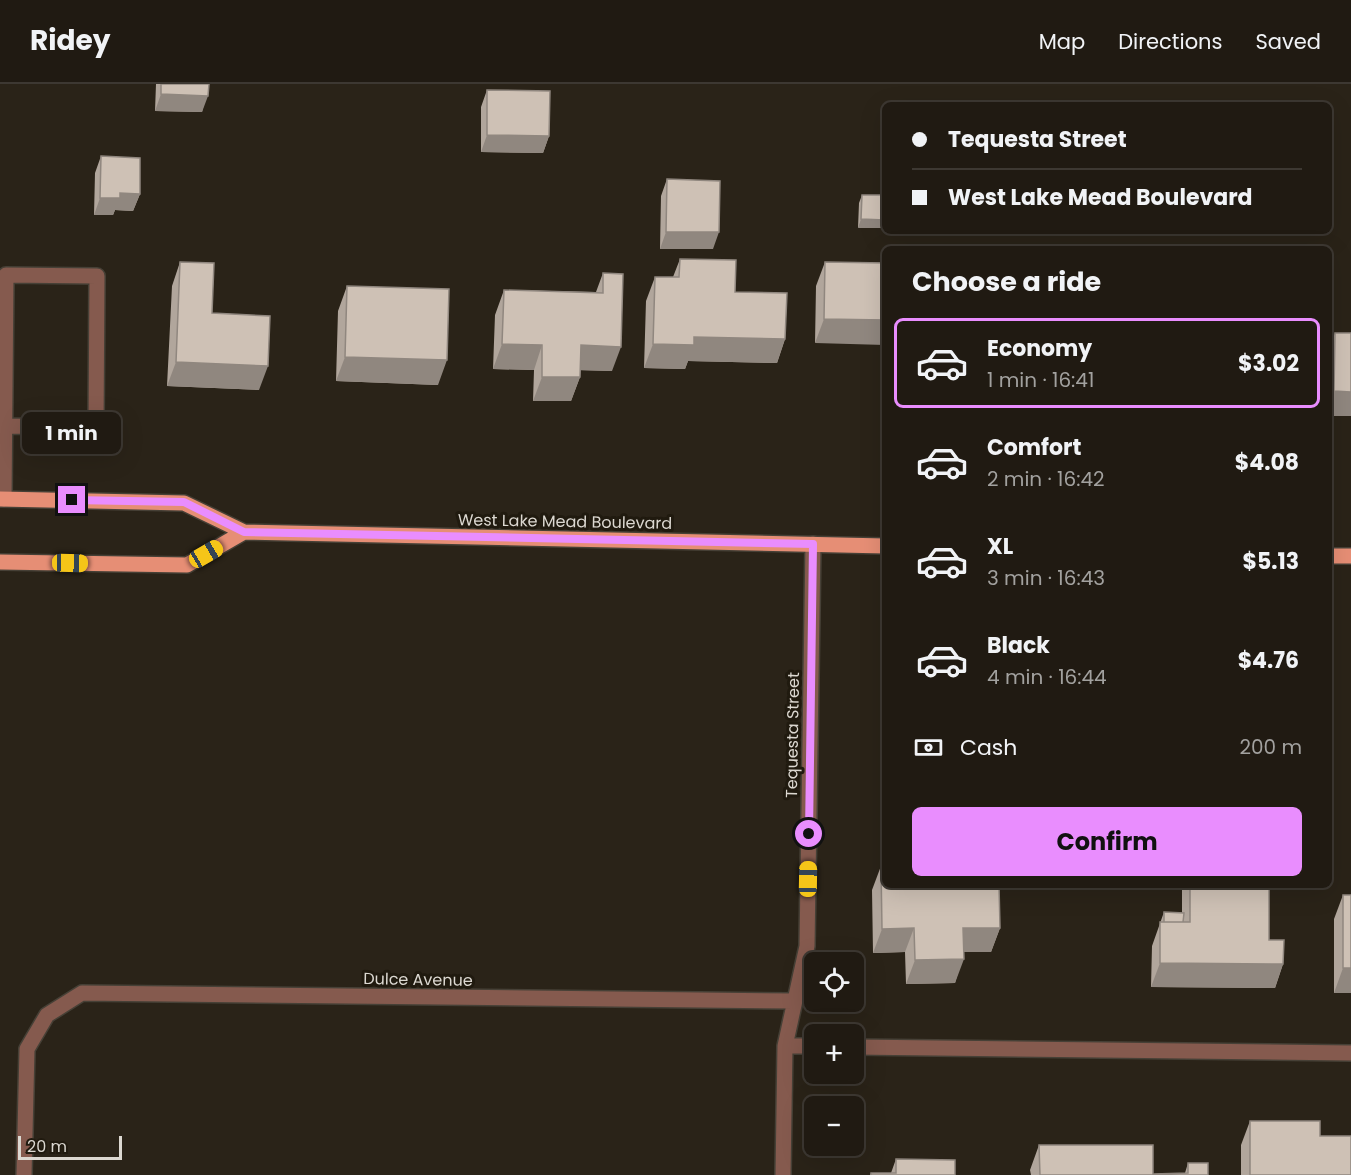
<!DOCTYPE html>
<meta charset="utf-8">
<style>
body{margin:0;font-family:Poppins,sans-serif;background:#28231b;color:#f1f3f6;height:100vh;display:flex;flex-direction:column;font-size:22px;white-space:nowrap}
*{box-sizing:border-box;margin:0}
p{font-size:20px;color:#a2a19f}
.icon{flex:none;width:33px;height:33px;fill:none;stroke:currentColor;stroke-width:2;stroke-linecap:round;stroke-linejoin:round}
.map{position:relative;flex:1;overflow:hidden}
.drawer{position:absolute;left:882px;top:162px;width:450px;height:642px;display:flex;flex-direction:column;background:#201a12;border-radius:9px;box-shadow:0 6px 24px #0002,0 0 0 2px #3d3832}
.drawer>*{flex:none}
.top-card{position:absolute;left:882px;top:18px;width:450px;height:132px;border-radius:9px;box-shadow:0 6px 24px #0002,0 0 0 2px #3d3832;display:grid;align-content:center;height:132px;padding:0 30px;background:#201a12}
.tools{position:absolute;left:804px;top:868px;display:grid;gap:12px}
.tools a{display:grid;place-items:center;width:60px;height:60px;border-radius:9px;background:#201a12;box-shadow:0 6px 24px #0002,0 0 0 2px #3d3832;font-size:30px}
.scale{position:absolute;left:18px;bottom:15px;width:104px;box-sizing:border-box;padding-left:6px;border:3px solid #dcd8d1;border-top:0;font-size:16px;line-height:21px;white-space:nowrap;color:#dcd8d1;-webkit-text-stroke:4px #201a0f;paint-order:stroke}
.end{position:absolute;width:27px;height:27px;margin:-14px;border:8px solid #e98dfe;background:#111;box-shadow:0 0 0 3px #111}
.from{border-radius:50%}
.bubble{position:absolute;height:42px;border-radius:9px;background:#201a12;box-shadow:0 6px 24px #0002,0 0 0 2px #3d3832;font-size:20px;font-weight:700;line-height:42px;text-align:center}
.car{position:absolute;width:18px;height:36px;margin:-18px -9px;border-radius:8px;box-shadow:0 0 4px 2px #0007;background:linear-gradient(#f5c518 24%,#345 0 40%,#f5c518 0 76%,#345 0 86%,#f5c518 0)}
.top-card b{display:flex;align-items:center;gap:21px;height:57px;font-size:22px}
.top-card b+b{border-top:2px solid #3d3832}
.top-card i{width:15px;height:15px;background:#f1f3f6}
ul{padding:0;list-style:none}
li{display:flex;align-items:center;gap:18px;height:90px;margin:0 12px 9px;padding:0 18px;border:3px solid transparent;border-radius:9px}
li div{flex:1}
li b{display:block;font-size:22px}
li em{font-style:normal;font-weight:700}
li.current{border-color:#e98dfe}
li>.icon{width:54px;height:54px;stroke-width:1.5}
h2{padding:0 30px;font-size:27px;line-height:72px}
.pay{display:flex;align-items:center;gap:15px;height:66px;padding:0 30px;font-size:22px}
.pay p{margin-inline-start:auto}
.action{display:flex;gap:12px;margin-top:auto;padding:12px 30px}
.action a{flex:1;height:69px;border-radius:9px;background:#e98dfe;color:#111;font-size:24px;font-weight:700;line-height:69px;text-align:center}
header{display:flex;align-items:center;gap:36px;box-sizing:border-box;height:84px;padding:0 30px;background:#201a12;border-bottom:2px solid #3d3832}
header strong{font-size:28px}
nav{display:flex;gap:33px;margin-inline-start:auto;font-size:21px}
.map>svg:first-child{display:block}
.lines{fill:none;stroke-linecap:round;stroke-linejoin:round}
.minor-casing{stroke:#464036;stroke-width:18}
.major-casing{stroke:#464036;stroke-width:18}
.minor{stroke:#855a4e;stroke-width:15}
.major{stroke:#e68e75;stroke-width:15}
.wall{fill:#b1a69c}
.shaded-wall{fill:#90877f}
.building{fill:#cec1b5;stroke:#90877f;stroke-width:1.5}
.route{stroke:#e98dfe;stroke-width:8}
.labels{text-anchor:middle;stroke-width:6;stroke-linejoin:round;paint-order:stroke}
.street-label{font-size:16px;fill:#dcd8d1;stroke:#201a0f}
</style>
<header>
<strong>Ridey</strong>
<nav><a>Map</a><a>Directions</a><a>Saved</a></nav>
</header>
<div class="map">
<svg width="1351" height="1091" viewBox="0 0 1351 1091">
<rect width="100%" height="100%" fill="#2a2318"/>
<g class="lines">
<!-- minor casing -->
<g class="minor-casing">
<path id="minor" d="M 4,342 L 96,343 L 97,192 L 6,191 L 4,415
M 785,962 L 814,962
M 854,963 L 1351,969
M 24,1091 L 27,965 L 47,931 L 82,909 L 795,917
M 783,1091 L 785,962 L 807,862 L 813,460"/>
</g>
<!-- major casing -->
<g class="major-casing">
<path id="major" d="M 0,415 L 184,419 L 244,448 L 885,462
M 1329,472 L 1351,472
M 0,478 L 187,481 L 244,448"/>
</g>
<!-- minor -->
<use href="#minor" class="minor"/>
<!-- major -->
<use href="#major" class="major"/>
</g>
<!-- wall -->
<path class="wall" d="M 156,0 L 209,0 L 202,28 L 155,27 Z
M 487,6 L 549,52 L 543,69 L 481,68 L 481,23 Z
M 101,72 L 140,110 L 133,127 L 115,126 L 113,131 L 94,131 L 95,89 Z
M 667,95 L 713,165 L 660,165 L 661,112 Z
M 862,111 L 885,111 L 858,144 L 859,119 Z
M 680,175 L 735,208 L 785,255 L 777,279 L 688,277 L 685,285 L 644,284 L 646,217 L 655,193 L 673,193 Z
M 180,178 L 212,229 L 259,306 L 167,302 L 172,202 Z
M 825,178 L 885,179 L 815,259 L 816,202 Z
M 603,189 L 612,287 L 580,286 L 580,293 L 571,317 L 533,317 L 534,286 L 493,285 L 495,231 L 504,206 L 596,208 Z
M 347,202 L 438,301 L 336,297 L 338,227 Z
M 1335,249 L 1351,249 L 1351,332 L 1329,332 L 1329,266 Z
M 881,782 L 1000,844 L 991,868 L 964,868 L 955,899 L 906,900 L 905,868 L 873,869 L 872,806 Z
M 1182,801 L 1269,801 L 1269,856 L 1283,880 L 1275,904 L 1151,903 L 1152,862 L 1164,828 L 1182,829 Z
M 1343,811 L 1351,909 L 1334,909 L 1334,835 Z
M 1250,1037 L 1320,1052 L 1351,1091 L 1241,1091 L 1241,1061 Z
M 1039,1061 L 1153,1090 L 1185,1089 L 1188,1079 L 1208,1091 L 1031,1091 L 1030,1086 Z
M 896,1075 L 955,1091 L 870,1091 L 871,1089 L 891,1089 Z"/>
<!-- shaded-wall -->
<path class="shaded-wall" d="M 161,10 L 208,12 L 202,28 L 155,27 Z
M 487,51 L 549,52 L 543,69 L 481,68 Z
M 120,109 L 140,110 L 133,127 L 115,126 L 113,131 L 94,131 L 100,114 Z
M 861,135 L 885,136 L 885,144 L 858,144 Z
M 666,148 L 719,148 L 713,165 L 660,165 Z
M 824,235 L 885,236 L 885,261 L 815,259 Z
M 694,253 L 785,255 L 777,279 L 688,277 L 685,285 L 644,284 L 653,260 Z
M 502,260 L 542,261 L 534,286 L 493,285 Z
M 581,261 L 621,263 L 612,287 L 572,286 Z
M 345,273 L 447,276 L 438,301 L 336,297 Z
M 176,278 L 268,282 L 259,306 L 167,302 Z
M 542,293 L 580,293 L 571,317 L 533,317 Z
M 1334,307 L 1351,308 L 1351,332 L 1329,332 L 1329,322 Z
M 914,844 L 905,868 L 873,869 L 882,845 Z
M 963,844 L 1000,844 L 991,868 L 954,868 Z
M 964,875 L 955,899 L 906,900 L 915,876 Z
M 1160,879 L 1283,880 L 1275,904 L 1151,903 Z
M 1343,884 L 1351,884 L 1351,909 L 1334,909 Z"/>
<!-- building -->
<path class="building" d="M 161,0 L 209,0 L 208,12 L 161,10 Z
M 487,6 L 550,7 L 549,52 L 487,51 Z
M 101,72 L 140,74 L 140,110 L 120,109 L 120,114 L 100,114 Z
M 667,95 L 720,97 L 719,148 L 666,148 Z
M 862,111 L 885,111 L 885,136 L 861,135 Z
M 680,175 L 736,176 L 735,208 L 787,209 L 785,255 L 694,253 L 694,261 L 653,260 L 655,193 L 679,193 Z
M 180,178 L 214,179 L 212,229 L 270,232 L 268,282 L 176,278 Z
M 825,178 L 885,179 L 885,236 L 824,235 Z
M 603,189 L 623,190 L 621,263 L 581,261 L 580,293 L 542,293 L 542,261 L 502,260 L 504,206 L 603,209 Z
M 347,202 L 449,205 L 447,276 L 345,273 Z
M 1335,249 L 1351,249 L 1351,308 L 1334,307 Z
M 881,782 L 885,782 L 885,801 L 999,801 L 1000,844 L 963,844 L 964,875 L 915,876 L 914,844 L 882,845 Z
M 1190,801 L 1269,801 L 1269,856 L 1284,856 L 1283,880 L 1160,879 L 1160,838 L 1190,838 Z
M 1343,811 L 1351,811 L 1351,884 L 1343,884 Z
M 1164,828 L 1184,829 L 1183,838 L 1164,838 Z
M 1250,1037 L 1320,1037 L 1320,1052 L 1351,1052 L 1351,1091 L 1250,1091 Z
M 1039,1061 L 1153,1061 L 1153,1090 L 1188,1089 L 1188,1079 L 1208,1079 L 1208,1091 L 1040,1091 Z
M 896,1075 L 955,1076 L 955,1091 L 871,1091 L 871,1089 L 896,1089 Z"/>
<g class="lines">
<!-- route -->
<path class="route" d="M 72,416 L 184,418 L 244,448 L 813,460 L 809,750"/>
</g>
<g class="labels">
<!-- street labels -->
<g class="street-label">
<text transform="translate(565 437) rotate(1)" y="6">West Lake Mead Boulevard</text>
<text transform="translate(792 651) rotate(-89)" y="6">Tequesta Street</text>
<text transform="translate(418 895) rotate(1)" y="6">Dulce Avenue</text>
</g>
</g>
</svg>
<div class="tools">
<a><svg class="icon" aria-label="locate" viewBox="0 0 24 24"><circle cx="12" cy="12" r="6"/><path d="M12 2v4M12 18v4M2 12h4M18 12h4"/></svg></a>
<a>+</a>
<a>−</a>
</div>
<div class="scale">20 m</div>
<i class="end from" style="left:809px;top:750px"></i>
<i class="end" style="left:72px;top:416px"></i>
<div class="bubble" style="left:22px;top:328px;width:99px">1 min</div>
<i class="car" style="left:206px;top:470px;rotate:60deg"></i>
<i class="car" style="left:70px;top:479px;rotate:91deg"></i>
<i class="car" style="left:808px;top:795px;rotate:1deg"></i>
<div class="top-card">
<b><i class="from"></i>Tequesta Street</b>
<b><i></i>West Lake Mead Boulevard</b>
</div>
<section class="drawer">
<h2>Choose a ride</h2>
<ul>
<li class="current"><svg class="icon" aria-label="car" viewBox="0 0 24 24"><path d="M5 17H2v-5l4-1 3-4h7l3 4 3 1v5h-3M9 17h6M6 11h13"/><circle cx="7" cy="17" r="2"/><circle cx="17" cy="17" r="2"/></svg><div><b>Economy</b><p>1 min · 16:41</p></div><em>$3.02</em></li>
<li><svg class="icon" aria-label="car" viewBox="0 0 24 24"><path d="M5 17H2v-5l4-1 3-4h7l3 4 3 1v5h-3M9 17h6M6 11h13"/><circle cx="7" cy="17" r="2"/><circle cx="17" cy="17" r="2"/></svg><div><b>Comfort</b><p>2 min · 16:42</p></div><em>$4.08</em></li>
<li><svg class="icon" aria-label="car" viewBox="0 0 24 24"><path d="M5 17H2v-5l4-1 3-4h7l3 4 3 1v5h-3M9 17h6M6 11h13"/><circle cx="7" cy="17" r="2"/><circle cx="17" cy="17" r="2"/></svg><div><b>XL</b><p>3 min · 16:43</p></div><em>$5.13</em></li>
<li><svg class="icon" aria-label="car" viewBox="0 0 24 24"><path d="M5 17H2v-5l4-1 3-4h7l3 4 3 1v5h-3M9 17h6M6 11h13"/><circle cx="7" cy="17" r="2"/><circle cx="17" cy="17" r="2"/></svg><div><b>Black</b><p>4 min · 16:44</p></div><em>$4.76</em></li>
</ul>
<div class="pay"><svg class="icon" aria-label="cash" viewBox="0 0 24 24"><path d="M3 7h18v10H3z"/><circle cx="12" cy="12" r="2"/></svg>Cash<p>200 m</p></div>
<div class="action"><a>Confirm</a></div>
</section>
</div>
